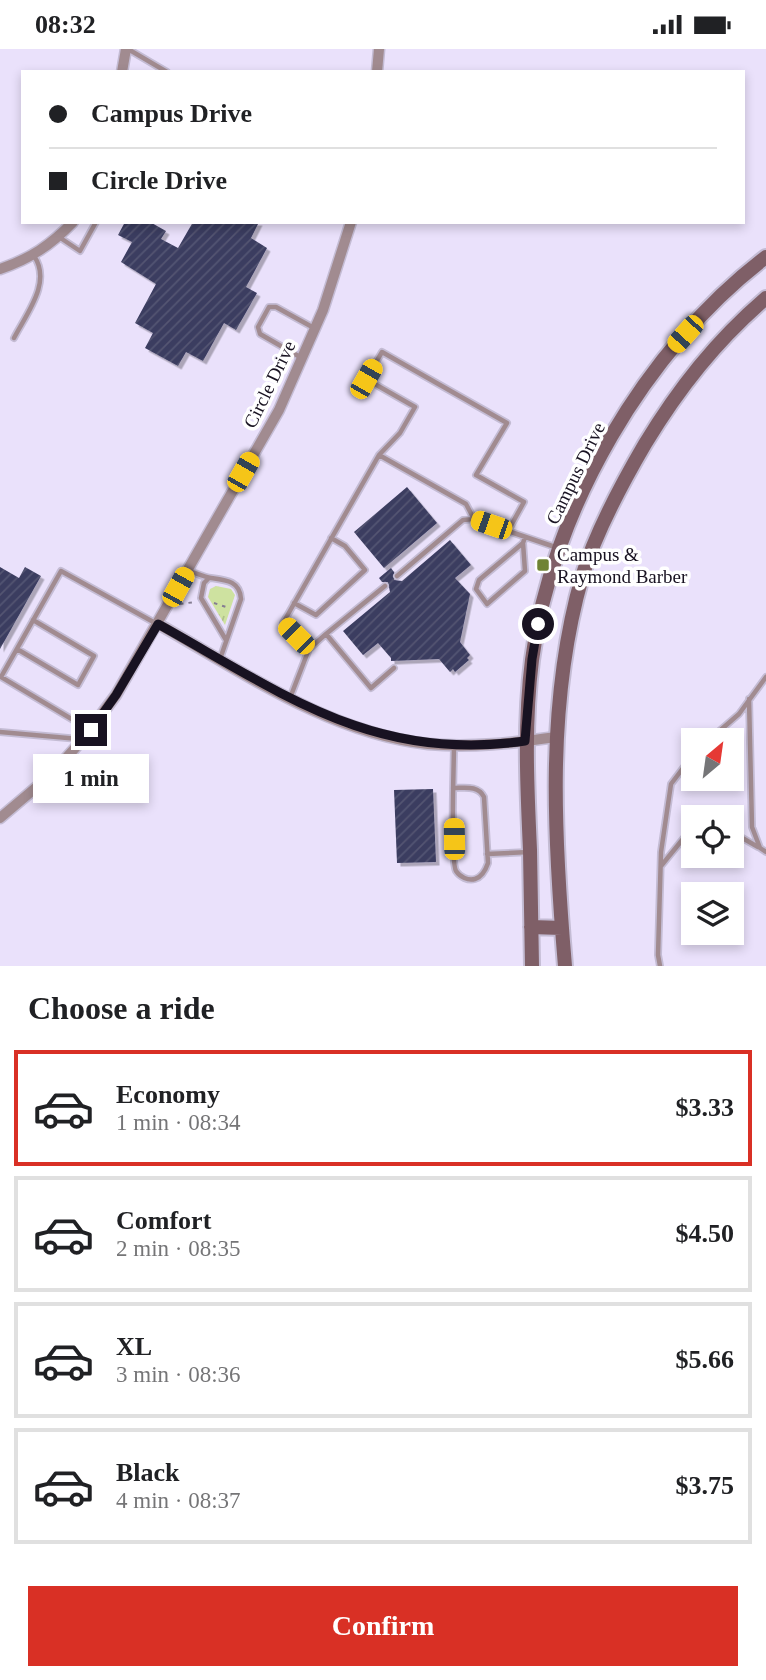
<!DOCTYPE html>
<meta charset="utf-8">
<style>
body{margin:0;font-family:"Times New Roman",serif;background:#f2f2f2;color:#202124;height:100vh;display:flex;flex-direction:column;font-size:26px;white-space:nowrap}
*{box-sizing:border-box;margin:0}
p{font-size:23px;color:#757577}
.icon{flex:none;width:38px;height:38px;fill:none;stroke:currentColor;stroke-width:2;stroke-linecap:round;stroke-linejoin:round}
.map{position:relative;height:917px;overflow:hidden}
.sheet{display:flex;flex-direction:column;background:#fff;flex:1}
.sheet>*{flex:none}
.hud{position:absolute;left:21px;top:21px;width:724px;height:154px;border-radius:0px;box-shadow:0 4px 10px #0003;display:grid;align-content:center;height:154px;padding:0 28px;background:#fff}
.needle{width:46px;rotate:29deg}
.fabs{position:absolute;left:681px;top:679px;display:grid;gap:14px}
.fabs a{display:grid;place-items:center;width:63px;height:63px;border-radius:0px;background:#fff;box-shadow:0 4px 10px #0003;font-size:35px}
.end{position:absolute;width:32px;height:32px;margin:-16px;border:9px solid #181221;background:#fff;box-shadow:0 0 0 4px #fff}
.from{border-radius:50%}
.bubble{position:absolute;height:49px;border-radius:0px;background:#fff;box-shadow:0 4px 10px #0003;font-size:23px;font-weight:800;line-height:49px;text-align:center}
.car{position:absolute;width:21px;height:42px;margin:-21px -10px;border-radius:9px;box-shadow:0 0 5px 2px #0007;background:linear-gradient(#f5c518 24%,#345 0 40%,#f5c518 0 76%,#345 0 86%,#f5c518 0)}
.hud b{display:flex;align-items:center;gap:24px;height:66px;font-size:26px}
.hud b+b{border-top:2px solid #e0e0e0}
.hud i{width:18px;height:18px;background:#202124}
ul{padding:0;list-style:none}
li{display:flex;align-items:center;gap:21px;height:116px;margin:0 14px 10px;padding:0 14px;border:4px solid #e0e0e0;border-radius:0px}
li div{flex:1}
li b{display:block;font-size:26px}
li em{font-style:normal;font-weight:800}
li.active{border-color:#d93025}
li>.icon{width:63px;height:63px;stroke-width:1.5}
h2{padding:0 28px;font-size:32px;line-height:84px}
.cta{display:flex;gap:14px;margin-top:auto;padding:14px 28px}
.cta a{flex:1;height:80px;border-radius:0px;background:#d93025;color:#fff;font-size:28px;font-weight:800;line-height:80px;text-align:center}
.status{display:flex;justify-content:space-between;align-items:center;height:49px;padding:0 35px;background:#fff;direction:ltr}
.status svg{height:19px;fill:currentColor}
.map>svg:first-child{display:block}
.grass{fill:url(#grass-tufts)}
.building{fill:url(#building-hatch);filter:url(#shadow)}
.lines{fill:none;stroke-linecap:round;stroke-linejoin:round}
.lane-casing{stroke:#c4bcd4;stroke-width:8}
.street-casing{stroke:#c4bcd4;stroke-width:13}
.secondary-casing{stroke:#c4bcd4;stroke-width:18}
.path{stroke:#857d92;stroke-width:2;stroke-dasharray:3.5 5;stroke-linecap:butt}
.lane{stroke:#a18b90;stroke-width:4.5}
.street{stroke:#a18b90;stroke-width:10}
.secondary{stroke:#7f5f67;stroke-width:14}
.route{stroke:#181221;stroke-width:9}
.poi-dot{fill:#6f8334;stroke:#fff;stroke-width:2.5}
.labels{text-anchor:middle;stroke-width:7;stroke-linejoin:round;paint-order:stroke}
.street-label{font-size:19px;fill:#181221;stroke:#fff}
.poi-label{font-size:19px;fill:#181221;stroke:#fff;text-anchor:start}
</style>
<div class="status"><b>08:32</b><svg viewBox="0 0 49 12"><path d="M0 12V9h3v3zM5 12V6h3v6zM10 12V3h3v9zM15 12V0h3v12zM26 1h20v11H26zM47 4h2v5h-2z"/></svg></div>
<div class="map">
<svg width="766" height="917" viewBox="0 0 766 917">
<defs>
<pattern id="grass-tufts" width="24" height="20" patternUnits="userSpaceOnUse" patternTransform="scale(1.75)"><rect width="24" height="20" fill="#cee2a0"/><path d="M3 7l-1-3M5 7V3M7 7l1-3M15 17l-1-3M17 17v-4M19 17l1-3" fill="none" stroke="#b0c18a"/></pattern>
<pattern id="building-hatch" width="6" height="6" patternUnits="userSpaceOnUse" patternTransform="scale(1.75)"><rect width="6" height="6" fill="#3b3c60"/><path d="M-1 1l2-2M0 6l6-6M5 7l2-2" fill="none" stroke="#545572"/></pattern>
<filter id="shadow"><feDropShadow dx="3.5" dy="3.5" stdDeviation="0" flood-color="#0004"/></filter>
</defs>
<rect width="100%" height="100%" fill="#eae1fb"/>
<!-- grass -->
<path class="grass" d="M 216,537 L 231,540 L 235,546 L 225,576 L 208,548 L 210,540 Z"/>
<!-- building -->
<path class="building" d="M 125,173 L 150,173 L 166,182 L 161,190 L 178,199 L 193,173 L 259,173 L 251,189 L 267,199 L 246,238 L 257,244 L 236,281 L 224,274 L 203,312 L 186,303 L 178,317 L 145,299 L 153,284 L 135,274 L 156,235 L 121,213 L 132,193 L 118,186 Z
M 407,438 L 437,474 L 384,519 L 354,483 Z
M 450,491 L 471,516 L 455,529 L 470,545 L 460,593 L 470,606 L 467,609 L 469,611 L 455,623 L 453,620 L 450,623 L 439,610 L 391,612 L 391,609 L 378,594 L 363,606 L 343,582 L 390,543 L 388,533 L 382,533 L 379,529 L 391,519 L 394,523 L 394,531 L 402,532 Z
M 0,518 L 19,529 L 25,518 L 41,527 L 0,600 Z
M 433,740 L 436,813 L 397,814 L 394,741 Z"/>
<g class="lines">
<!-- lane casing -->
<g class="lane-casing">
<path id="lane" d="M 128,0 L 167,23
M 59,188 L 80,202 L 96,173
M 14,289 C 27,264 52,233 34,207
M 300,308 L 260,285 L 258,278 L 269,258 L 276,258 L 314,279
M 379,406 L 466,455 L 474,470 L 508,482
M 523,494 L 525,522 L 487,555 L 476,540 L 479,531 L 523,494 L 525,488
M 189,522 C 196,524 204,528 211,529 C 226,531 240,532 241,550 L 220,610
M 397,527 L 463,471 L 474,470
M 209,529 L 204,534 L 201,549 L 226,591
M 294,554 L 316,566 L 365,521 L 345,497 L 331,489
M 326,585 L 385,537
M 17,600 L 78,636 L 94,607 L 33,571
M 309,600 L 283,574 L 379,406 L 400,384 L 415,358 L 366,330 L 382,303 L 507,374 L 476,426 L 524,453 L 508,482 L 558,499
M 290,649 L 309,600 L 326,585 L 371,639 L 394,619
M 749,650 L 752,778 L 760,799 L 766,803
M 90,681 L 1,628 L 61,522 L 157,575
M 0,683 L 79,690
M 709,691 L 739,665 L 766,628
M 453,739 C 465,739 478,736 484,748 L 488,814 C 486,820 482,828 475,830 C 468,832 460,828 456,822 C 450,811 454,715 454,696
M 732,783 L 758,798
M 487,805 L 529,803
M 661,817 L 687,785 L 693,783
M 660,917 L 658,906 L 661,803 L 671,735 L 693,706"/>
</g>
<!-- street casing -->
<g class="street-casing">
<path id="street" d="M 122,23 L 126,0
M 377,23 L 379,0
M 0,220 C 30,210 51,196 73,173
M 158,575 C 243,623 329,684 428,695 C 471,699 514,694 556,688
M 0,769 L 52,725 L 83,690 L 116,646 L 279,361 L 323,261 L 351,173"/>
</g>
<!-- secondary casing -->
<g class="secondary-casing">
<path id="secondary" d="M 531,878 L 562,879
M 532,917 C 531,878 531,839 530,801 C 527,737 524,674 532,611 C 551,461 646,299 766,208
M 565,917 C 554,788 546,654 582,528 C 596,482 621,436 645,395 C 679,339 716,292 766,249"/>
</g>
<!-- path -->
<path class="path" d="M 214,554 L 229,559
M 180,555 L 195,553"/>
<!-- lane -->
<use href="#lane" class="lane"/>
<!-- street -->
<use href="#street" class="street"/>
<!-- secondary -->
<use href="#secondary" class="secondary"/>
</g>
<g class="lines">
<!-- route -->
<path class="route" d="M 91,681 L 116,646 L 158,575 C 282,644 374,714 525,692 L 532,610 L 538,575"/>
</g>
<!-- markers -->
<rect class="poi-dot" x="536" y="509" width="14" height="14" rx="3.5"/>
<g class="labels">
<!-- street labels -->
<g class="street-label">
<text transform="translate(269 335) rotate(-64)" y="7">Circle Drive</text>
<text transform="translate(575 424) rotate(-64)" y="7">Campus Drive</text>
</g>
<!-- poi labels -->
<g class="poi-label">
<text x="557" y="512">Campus &amp;<tspan x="557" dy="22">Raymond Barber</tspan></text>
</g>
</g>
</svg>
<div class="fabs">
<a><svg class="needle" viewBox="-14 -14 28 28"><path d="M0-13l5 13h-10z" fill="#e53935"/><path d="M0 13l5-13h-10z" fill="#757577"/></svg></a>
<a><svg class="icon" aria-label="locate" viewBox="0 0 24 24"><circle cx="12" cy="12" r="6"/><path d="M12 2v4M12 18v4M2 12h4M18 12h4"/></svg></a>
<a><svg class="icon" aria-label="layers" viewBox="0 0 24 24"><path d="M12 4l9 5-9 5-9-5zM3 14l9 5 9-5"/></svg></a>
</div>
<i class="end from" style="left:538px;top:575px"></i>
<i class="end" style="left:91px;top:681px"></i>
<div class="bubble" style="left:33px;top:705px;width:116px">1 min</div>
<i class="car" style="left:685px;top:285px;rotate:222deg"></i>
<i class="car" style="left:366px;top:330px;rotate:30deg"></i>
<i class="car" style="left:243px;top:423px;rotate:30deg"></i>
<i class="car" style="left:491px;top:476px;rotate:289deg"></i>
<i class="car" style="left:178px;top:538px;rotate:29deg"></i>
<i class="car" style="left:296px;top:587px;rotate:315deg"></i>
<i class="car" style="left:454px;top:790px;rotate:359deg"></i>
<div class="hud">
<b><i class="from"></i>Campus Drive</b>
<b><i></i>Circle Drive</b>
</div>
</div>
<section class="sheet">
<h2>Choose a ride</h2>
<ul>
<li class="active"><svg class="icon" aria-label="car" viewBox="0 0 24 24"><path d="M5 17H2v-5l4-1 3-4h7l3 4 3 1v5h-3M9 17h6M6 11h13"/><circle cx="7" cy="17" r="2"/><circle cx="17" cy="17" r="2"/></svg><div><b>Economy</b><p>1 min · 08:34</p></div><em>$3.33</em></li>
<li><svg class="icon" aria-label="car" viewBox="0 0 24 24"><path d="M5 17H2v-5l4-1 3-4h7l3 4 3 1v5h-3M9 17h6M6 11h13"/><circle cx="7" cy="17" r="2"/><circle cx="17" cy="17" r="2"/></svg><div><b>Comfort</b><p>2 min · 08:35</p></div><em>$4.50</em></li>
<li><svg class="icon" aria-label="car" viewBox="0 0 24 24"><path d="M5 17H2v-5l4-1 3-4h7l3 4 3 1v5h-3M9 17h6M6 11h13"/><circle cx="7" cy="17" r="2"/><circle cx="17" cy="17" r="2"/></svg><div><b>XL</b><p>3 min · 08:36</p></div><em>$5.66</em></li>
<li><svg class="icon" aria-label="car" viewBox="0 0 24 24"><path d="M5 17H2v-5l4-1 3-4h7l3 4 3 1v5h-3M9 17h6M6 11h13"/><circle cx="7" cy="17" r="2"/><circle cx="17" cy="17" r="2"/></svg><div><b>Black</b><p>4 min · 08:37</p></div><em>$3.75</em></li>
</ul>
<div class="cta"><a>Confirm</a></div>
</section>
